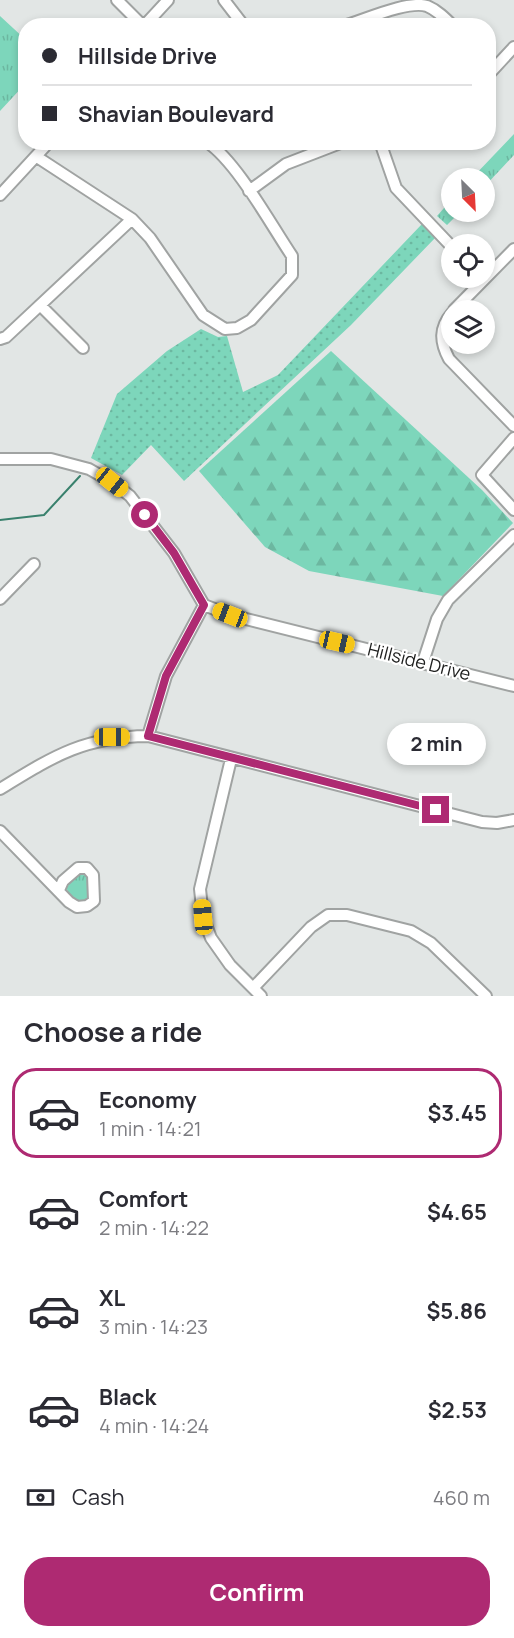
<!DOCTYPE html>
<meta charset="utf-8">
<style>
body{margin:0;font-family:Manrope,sans-serif;background:#f2f2f3;color:#2b2b33;height:100vh;display:flex;flex-direction:column;font-size:22px;white-space:nowrap}
*{box-sizing:border-box;margin:0}
p{font-size:20px;color:#7c7c81}
.icon{flex:none;width:33px;height:33px;fill:none;stroke:currentColor;stroke-width:2;stroke-linecap:round;stroke-linejoin:round}
.map{position:relative;height:996px;overflow:hidden}
.details{display:flex;flex-direction:column;background:#fff;flex:1}
.details>*{flex:none}
.top-card{position:absolute;left:18px;top:18px;width:478px;height:132px;border-radius:24px;box-shadow:0 3px 9px #0003;display:grid;align-content:center;height:132px;padding:0 24px;background:#fff}
.needle{width:39px;rotate:156deg}
.buttons{position:absolute;left:441px;top:168px;display:grid;gap:12px}
.buttons a{display:grid;place-items:center;width:54px;height:54px;border-radius:50%;background:#fff;box-shadow:0 3px 9px #0003;font-size:30px}
.end{position:absolute;width:27px;height:27px;margin:-14px;border:8px solid #ae2a72;background:#fff;box-shadow:0 0 0 3px #fff}
.from{border-radius:50%}
.bubble{position:absolute;height:42px;border-radius:21px;background:#fff;box-shadow:0 3px 9px #0003;font-size:20px;font-weight:700;line-height:42px;text-align:center}
.car{position:absolute;width:18px;height:36px;margin:-18px -9px;border-radius:8px;box-shadow:0 0 4px 2px #0007;background:linear-gradient(#f5c518 24%,#345 0 40%,#f5c518 0 76%,#345 0 86%,#f5c518 0)}
.top-card b{display:flex;align-items:center;gap:21px;height:57px;font-size:22px}
.top-card b+b{border-top:2px solid #e1e1e2}
.top-card i{width:15px;height:15px;background:#2b2b33}
ul{padding:0;list-style:none}
li{display:flex;align-items:center;gap:18px;height:90px;margin:0 12px 9px;padding:0 12px;border:3px solid transparent;border-radius:24px}
li div{flex:1}
li b{display:block;font-size:22px}
li em{font-style:normal;font-weight:700}
li.on{border-color:#ae2a72}
li>.icon{width:54px;height:54px;stroke-width:1.5}
h2{padding:0 24px;font-size:27px;line-height:72px}
.pay{display:flex;align-items:center;gap:15px;height:66px;padding:0 24px;font-size:22px}
.pay p{margin-inline-start:auto}
.cta{display:flex;gap:12px;margin-top:auto;padding:12px 24px}
.cta a{flex:1;height:69px;border-radius:24px;background:#ae2a72;color:#fff;font-size:24px;font-weight:700;line-height:69px;text-align:center}
.map>svg:first-child{display:block}
.grass{fill:url(#grass-tufts)}
.forest{fill:url(#forest-firs)}
.park{fill:url(#park-dots)}
.lines{fill:none;stroke-linecap:round;stroke-linejoin:round}
.stream{stroke:#39816d;stroke-width:2}
.minor-casing{stroke:#a0a3a2;stroke-width:14}
.minor{stroke:#fff;stroke-width:10}
.route{stroke:#ae2a72;stroke-width:8}
.labels{text-anchor:middle;stroke-width:4.5;stroke-linejoin:round;paint-order:stroke}
.street-label{font-size:18px;fill:#202120;stroke:#fff}
</style>
<div class="map">
<svg width="514" height="996" viewBox="0 0 514 996">
<defs>
<pattern id="grass-tufts" width="24" height="20" patternUnits="userSpaceOnUse" patternTransform="scale(1.5)"><rect width="24" height="20" fill="#7dd6bb"/><path d="M3 7l-1-3M5 7V3M7 7l1-3M15 17l-1-3M17 17v-4M19 17l1-3" fill="none" stroke="#6cb7a0"/></pattern>
<pattern id="forest-firs" width="22" height="20" patternUnits="userSpaceOnUse" patternTransform="scale(1.5)"><rect width="22" height="20" fill="#7dd6bb"/><path d="M5 1l3.5 6h-7zM16 11l3.5 6h-7z" fill="#6cb7a0"/></pattern>
<pattern id="park-dots" width="8" height="8" patternUnits="userSpaceOnUse" patternTransform="scale(1.5)"><rect width="8" height="8" fill="#7dd6bb"/><path d="M2 2h.1M6 6h.1" fill="none" stroke="#6cb7a0" stroke-width="1.8" stroke-linecap="round"/></pattern>
</defs>
<rect width="100%" height="100%" fill="#e2e6e5"/>
<!-- grass -->
<path class="grass" d="M 0,16 L 26,40 L 25,84 L 0,111 Z
M 514,134 L 514,155 L 485,186 L 484,178 L 472,178 Z
M 451,200 L 452,212 L 460,212 L 447,225 L 437,216 Z
M 78,873 L 89,876 L 89,900 L 79,904 L 70,897 L 66,887 Z"/>
<!-- forest -->
<path class="forest" d="M 331,351 L 482,490 L 513,523 L 443,596 L 309,571 L 265,547 L 199,471 Z"/>
<!-- park -->
<path class="park" d="M 422,224 L 436,237 L 351,325 L 184,481 L 151,445 L 122,475 L 91,458 L 117,394 L 167,351 L 201,329 L 218,337 L 227,336 L 243,392 L 278,375 Z"/>
<g class="lines">
<!-- stream -->
<path class="stream" d="M 0,520 L 44,515 L 80,476"/>
<!-- minor casing -->
<g class="minor-casing">
<path id="minor" d="M 117,0 L 143,26
M 224,0 L 244,26
M 144,26 L 168,0
M 344,26 C 364,20 408,0 427,6 C 437,10 445,18 453,26
M 489,74 L 514,47
M 380,142 L 396,188 L 452,247
M 37,157 L 132,219 L 150,238 L 203,315 L 225,329 L 237,328 L 251,320 L 292,275 L 292,256 C 271,225 237,162 207,142
M 249,191 L 286,164 L 343,142
M 0,195 L 49,142
M 40,305 L 83,348
M 454,310 L 514,249
M 452,313 C 439,328 440,342 449,359 L 514,426
M 0,339 L 6,337 L 132,219
M 514,438 L 482,475 L 514,510
M 0,459 L 51,459 L 89,469 L 112,482 L 130,496 L 174,553 L 204,605 L 230,615 L 514,686
M 0,599 L 34,564
M 423,662 L 437,619 L 448,600 L 514,535
M 148,736 L 166,676 L 204,605
M 231,759 L 200,889 L 203,917 L 211,938 L 230,965 L 261,996
M 0,789 C 54,756 83,737 148,736 L 482,822 L 497,823 L 514,820
M 0,831 L 69,902 L 77,907 L 87,906 L 94,901 L 93,875 L 87,868 L 78,868 L 63,881 L 59,890
M 253,988 L 311,927 L 328,915 L 347,915 L 411,931 L 431,943 L 486,996"/>
</g>
<!-- minor -->
<use href="#minor" class="minor"/>
</g>
<g class="lines">
<!-- route -->
<path class="route" d="M 145,515 L 174,553 L 204,605 L 166,676 L 148,736 L 436,810"/>
</g>
<g class="labels">
<!-- street labels -->
<g class="street-label">
<text transform="translate(419 662) rotate(14)" y="6">Hillside Drive</text>
</g>
</g>
</svg>
<div class="buttons">
<a><svg class="needle" viewBox="-14 -14 28 28"><path d="M0-13l5 13h-10z" fill="#e53935"/><path d="M0 13l5-13h-10z" fill="#7c7c81"/></svg></a>
<a><svg class="icon" aria-label="locate" viewBox="0 0 24 24"><circle cx="12" cy="12" r="6"/><path d="M12 2v4M12 18v4M2 12h4M18 12h4"/></svg></a>
<a><svg class="icon" aria-label="layers" viewBox="0 0 24 24"><path d="M12 4l9 5-9 5-9-5zM3 14l9 5 9-5"/></svg></a>
</div>
<i class="end from" style="left:145px;top:515px"></i>
<i class="end" style="left:436px;top:810px"></i>
<div class="bubble" style="left:387px;top:723px;width:99px">2 min</div>
<i class="car" style="left:112px;top:482px;rotate:129deg"></i>
<i class="car" style="left:230px;top:615px;rotate:291deg"></i>
<i class="car" style="left:337px;top:642px;rotate:103deg"></i>
<i class="car" style="left:112px;top:737px;rotate:90deg"></i>
<i class="car" style="left:203px;top:917px;rotate:355deg"></i>
<div class="top-card">
<b><i class="from"></i>Hillside Drive</b>
<b><i></i>Shavian Boulevard</b>
</div>
</div>
<section class="details">
<h2>Choose a ride</h2>
<ul>
<li class="on"><svg class="icon" aria-label="car" viewBox="0 0 24 24"><path d="M5 17H2v-5l4-1 3-4h7l3 4 3 1v5h-3M9 17h6M6 11h13"/><circle cx="7" cy="17" r="2"/><circle cx="17" cy="17" r="2"/></svg><div><b>Economy</b><p>1 min · 14:21</p></div><em>$3.45</em></li>
<li><svg class="icon" aria-label="car" viewBox="0 0 24 24"><path d="M5 17H2v-5l4-1 3-4h7l3 4 3 1v5h-3M9 17h6M6 11h13"/><circle cx="7" cy="17" r="2"/><circle cx="17" cy="17" r="2"/></svg><div><b>Comfort</b><p>2 min · 14:22</p></div><em>$4.65</em></li>
<li><svg class="icon" aria-label="car" viewBox="0 0 24 24"><path d="M5 17H2v-5l4-1 3-4h7l3 4 3 1v5h-3M9 17h6M6 11h13"/><circle cx="7" cy="17" r="2"/><circle cx="17" cy="17" r="2"/></svg><div><b>XL</b><p>3 min · 14:23</p></div><em>$5.86</em></li>
<li><svg class="icon" aria-label="car" viewBox="0 0 24 24"><path d="M5 17H2v-5l4-1 3-4h7l3 4 3 1v5h-3M9 17h6M6 11h13"/><circle cx="7" cy="17" r="2"/><circle cx="17" cy="17" r="2"/></svg><div><b>Black</b><p>4 min · 14:24</p></div><em>$2.53</em></li>
</ul>
<div class="pay"><svg class="icon" aria-label="cash" viewBox="0 0 24 24"><path d="M3 7h18v10H3z"/><circle cx="12" cy="12" r="2"/></svg>Cash<p>460 m</p></div>
<div class="cta"><a>Confirm</a></div>
</section>
